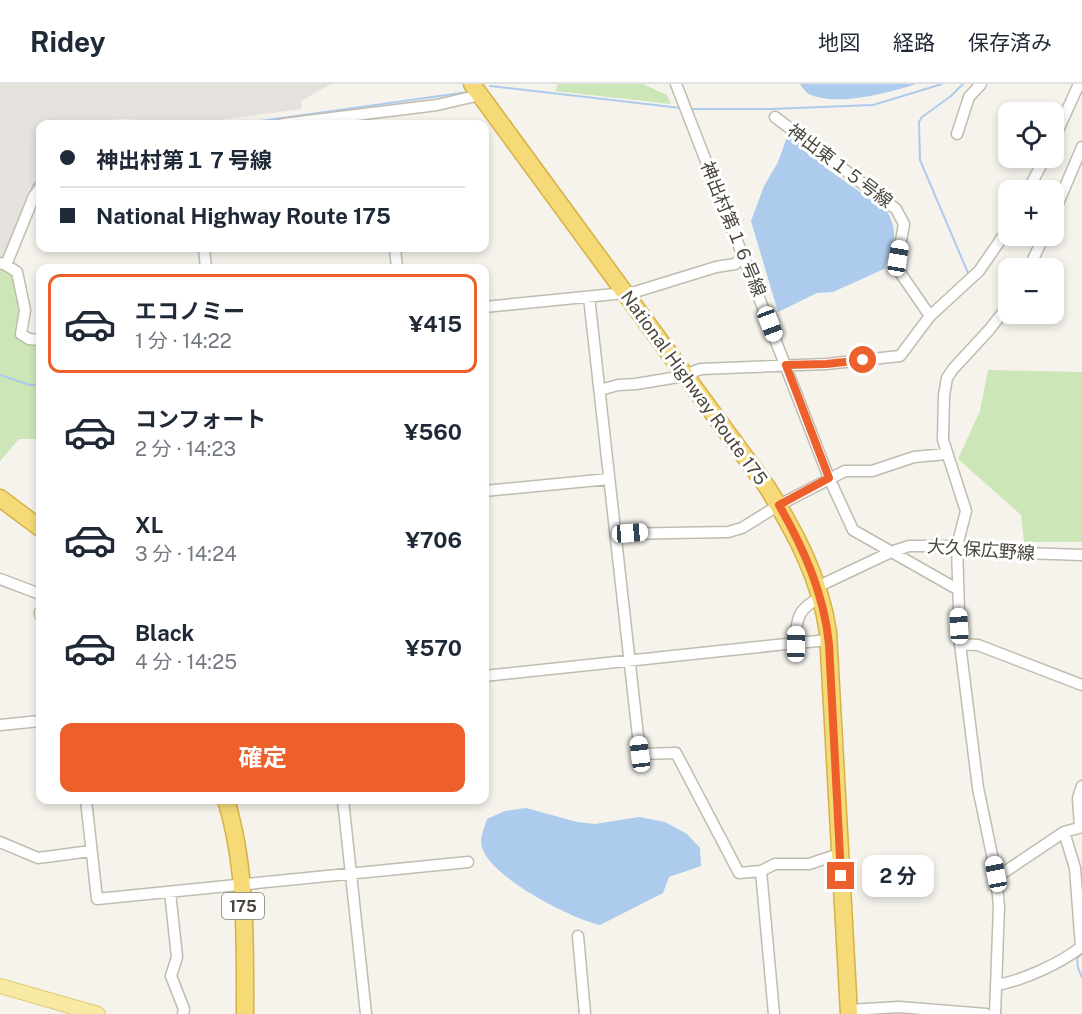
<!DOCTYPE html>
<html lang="ja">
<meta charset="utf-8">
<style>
body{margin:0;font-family:"Public Sans","Noto Sans JP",sans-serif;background:#f6f6f7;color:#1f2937;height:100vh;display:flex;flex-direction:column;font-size:22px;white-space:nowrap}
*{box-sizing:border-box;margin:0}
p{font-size:20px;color:#747a83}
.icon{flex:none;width:33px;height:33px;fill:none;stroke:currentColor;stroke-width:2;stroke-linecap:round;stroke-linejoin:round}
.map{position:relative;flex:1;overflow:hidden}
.sheet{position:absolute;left:36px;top:180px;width:453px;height:540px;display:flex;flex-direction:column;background:#fff;border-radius:12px;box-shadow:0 3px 9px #0003}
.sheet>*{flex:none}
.banner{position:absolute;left:36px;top:36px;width:453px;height:132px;border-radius:12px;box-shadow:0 3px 9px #0003;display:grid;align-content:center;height:132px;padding:0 24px;background:#fff}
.buttons{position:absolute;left:998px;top:18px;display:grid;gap:12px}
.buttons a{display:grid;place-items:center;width:66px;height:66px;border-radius:12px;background:#fff;box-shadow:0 3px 9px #0003;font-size:30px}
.end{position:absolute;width:27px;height:27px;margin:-14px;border:8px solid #ed602b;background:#fff;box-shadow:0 0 0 3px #fff}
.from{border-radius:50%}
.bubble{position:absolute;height:42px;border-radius:12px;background:#fff;box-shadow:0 3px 9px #0003;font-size:20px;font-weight:700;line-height:42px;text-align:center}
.car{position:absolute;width:18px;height:36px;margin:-18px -9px;border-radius:8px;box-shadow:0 0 4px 2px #0007;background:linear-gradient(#fff 24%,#345 0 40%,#fff 0 76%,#345 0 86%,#fff 0)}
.banner b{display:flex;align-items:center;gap:21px;height:57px;font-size:22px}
.banner b+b{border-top:2px solid #e0e1e3}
.banner i{width:15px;height:15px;background:#1f2937}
ul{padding:10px 0 0;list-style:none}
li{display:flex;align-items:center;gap:18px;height:99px;margin:0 12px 9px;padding:0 12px;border:3px solid transparent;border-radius:12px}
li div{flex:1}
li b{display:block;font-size:22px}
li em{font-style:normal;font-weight:700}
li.current{border-color:#ed602b}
li>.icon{width:54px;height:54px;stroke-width:1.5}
.button{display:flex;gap:12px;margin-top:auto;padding:12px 24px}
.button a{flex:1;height:69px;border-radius:12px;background:#ed602b;color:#fff;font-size:24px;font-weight:700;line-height:69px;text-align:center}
header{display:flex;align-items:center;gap:36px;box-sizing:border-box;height:84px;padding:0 30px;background:#fff;border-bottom:2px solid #e0e1e3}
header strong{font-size:28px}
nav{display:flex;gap:33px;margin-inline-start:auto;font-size:21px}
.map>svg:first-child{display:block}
.industrial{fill:#e5e2dd}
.green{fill:#cce6b8}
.water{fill:#adcbed}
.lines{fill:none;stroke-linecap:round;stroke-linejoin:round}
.stream{stroke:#adcbed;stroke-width:2}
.minor-casing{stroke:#c0bcaf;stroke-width:13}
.major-casing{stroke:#ddca72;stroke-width:16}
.highway-casing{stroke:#d5b146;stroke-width:19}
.minor{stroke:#fff;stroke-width:10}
.major{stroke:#f8eaa2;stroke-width:14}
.highway{stroke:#f5da77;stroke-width:16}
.route{stroke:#ed602b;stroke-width:8}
.labels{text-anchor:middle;stroke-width:6;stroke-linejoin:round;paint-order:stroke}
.shield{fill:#fff;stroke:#807d75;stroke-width:1.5}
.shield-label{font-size:16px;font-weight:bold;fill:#49453a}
.street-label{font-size:18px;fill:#49453a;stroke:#fff}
</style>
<header>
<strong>Ridey</strong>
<nav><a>地図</a><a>経路</a><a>保存済み</a></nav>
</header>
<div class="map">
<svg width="1082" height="930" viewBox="0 0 1082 930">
<rect width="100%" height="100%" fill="#f5f3ec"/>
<!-- industrial -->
<path class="industrial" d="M 0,0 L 331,0 L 301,17 L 302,25 L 196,39 L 127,35 L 104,36 L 93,40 L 40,40 L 40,89 L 31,101 L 2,176 L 0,175 Z"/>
<!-- green -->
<path class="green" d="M 558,0 L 643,0 L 667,11 L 671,20 L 555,7 Z
M 0,183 L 12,190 C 19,215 21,229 16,254 L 40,257 L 40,355 L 19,355 L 0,377 Z
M 988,286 L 1082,288 L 1082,458 L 1024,458 L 1021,431 L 958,375 L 980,327 Z"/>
<!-- water -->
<path class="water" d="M 800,0 L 916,0 C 889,9 835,23 809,10 C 805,8 803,4 800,0 Z
M 788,50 L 813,70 L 826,84 L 887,127 C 900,151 893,162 884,185 L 833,208 L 817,209 L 778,228 L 751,137 L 764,102 L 778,78 Z
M 526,724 L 577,738 L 595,740 L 639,733 L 665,738 L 687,750 L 700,764 L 701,782 L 669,793 L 663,809 L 600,841 C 572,835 482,790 481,758 C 481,751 485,742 487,735 L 505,727 Z"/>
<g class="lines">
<!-- stream -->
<path class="stream" d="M 963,0 L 951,12 L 922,33 L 919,38 L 920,76 L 968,189
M 490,2 L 681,24
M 690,25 L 771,25 L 873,21 L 942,0
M 108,40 L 114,40
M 239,40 L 468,8
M 14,149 L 33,101 L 40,92
M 0,291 L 30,301 L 40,301
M 1082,870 L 1077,874 L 1078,884 L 1082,893"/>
<!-- minor casing -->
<g class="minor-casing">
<path id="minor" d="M 676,0 L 829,394 L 853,446 L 957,505
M 775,33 L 896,125 L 904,140 L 898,174 L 899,187 L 930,232
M 283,40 L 437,21 L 480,11
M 957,50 L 969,13 L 981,0
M 1053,57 L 1079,0
M 1028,106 L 1045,74
M 1053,131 L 1082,63
M 204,164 L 206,184
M 395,164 L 397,184
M 0,179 L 6,181 L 17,188 L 25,226 L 21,250 L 29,255 L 40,256
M 6,181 L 34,112 L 40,104
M 1029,184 L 1044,152
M 589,213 L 640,670 L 676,669 L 739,789 L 761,787 L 775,780 L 809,780 L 839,770
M 484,223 L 635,208 L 716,183 L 735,180 L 744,172
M 600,306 L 618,301 L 636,300 L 678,293 L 701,285 L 826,280 L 900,272 L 930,232 L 979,187 L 1008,145
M 484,407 L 609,395
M 616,450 L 728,448 L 742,444 L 779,421 L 845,387 L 872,387 L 914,373 L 946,370
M 0,495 L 40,510
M 817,503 L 891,468 L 909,462 L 957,462 L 1025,469 L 1082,471
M 40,528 L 40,531
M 796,559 L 829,556
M 960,560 L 978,561 L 1082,601
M 484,592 L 796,559 C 796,535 797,525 821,513
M 0,641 L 40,637
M 86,716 L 97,815 L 468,778
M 343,716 L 366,930
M 1080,743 L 1078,714 L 1082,702
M 0,758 L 38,774 L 91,767
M 761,787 L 774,930
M 996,790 L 1006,787 L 1064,748 L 1082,743
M 170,808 L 177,873 L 171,892 L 184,925 L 183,930
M 578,852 L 585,930
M 996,901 C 1022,897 1061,879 1081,863 L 1075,784 L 1064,748
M 849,926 L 899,923 L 986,930
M 995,930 L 999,823 L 996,790 L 978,704 L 960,560 L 957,462 L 966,427 L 943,356 L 944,311 L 947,294 L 953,285 L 989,246 L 1008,222"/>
</g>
<!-- major casing -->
<g class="major-casing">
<path id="major" d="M 0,902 L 98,930"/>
</g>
<!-- highway casing -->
<g class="highway-casing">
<path id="highway" d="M 472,0 L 767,403 C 795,448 820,494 828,548 L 849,930
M 0,414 L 40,444
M 226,716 C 247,784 245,859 245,930"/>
</g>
<!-- minor -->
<use href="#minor" class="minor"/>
<!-- major -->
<use href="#major" class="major"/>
<!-- highway -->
<use href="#highway" class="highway"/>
</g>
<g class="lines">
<!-- route -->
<path class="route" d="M 841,792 L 829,560 C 824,510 804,465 779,421 L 829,394 L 786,281 L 826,280 L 863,276"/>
</g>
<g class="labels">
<!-- shield labels -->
<rect class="shield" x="222" y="809" width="42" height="26" rx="4.5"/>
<g class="shield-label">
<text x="243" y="828">175</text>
</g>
<!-- street labels -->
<g class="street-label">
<text transform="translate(840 82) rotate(37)" y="6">神出東１５号線</text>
<text transform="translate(733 145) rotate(68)" y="6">神出村第１６号線</text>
<text transform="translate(694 304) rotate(54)" y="6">National Highway Route 175</text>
<text transform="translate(981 466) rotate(4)" y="6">大久保広野線</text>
</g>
</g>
</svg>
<div class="buttons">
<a><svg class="icon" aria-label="locate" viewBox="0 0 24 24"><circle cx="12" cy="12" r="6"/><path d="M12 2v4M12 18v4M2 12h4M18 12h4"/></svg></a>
<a>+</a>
<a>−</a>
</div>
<i class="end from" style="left:863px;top:276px"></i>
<i class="end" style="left:841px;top:792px"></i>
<div class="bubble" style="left:862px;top:771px;width:72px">2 分</div>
<i class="car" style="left:898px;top:174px;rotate:9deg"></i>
<i class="car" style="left:770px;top:240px;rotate:159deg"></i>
<i class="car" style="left:630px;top:449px;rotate:86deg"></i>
<i class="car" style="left:959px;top:542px;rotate:357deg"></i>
<i class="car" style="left:796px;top:560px;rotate:1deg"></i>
<i class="car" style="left:640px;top:670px;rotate:353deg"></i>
<i class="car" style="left:996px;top:790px;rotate:349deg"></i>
<div class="banner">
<b><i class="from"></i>神出村第１７号線</b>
<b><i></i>National Highway Route 175</b>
</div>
<section class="sheet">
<ul>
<li class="current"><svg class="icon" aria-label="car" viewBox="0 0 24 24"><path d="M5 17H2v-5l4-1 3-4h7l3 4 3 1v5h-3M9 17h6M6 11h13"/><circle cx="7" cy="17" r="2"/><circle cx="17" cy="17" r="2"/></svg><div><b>エコノミー</b><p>1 分 · 14:22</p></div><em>¥415</em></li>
<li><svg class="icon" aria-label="car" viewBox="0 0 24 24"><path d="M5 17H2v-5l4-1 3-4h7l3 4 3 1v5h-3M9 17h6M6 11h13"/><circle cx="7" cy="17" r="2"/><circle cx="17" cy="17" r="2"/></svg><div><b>コンフォート</b><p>2 分 · 14:23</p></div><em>¥560</em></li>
<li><svg class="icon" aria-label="car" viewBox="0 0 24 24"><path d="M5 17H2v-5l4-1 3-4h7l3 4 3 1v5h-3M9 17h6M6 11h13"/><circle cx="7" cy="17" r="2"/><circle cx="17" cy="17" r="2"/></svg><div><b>XL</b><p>3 分 · 14:24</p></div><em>¥706</em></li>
<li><svg class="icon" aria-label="car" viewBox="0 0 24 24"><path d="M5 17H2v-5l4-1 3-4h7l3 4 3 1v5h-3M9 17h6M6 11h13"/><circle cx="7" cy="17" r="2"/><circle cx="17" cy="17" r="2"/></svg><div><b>Black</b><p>4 分 · 14:25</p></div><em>¥570</em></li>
</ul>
<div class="button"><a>確定</a></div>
</section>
</div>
